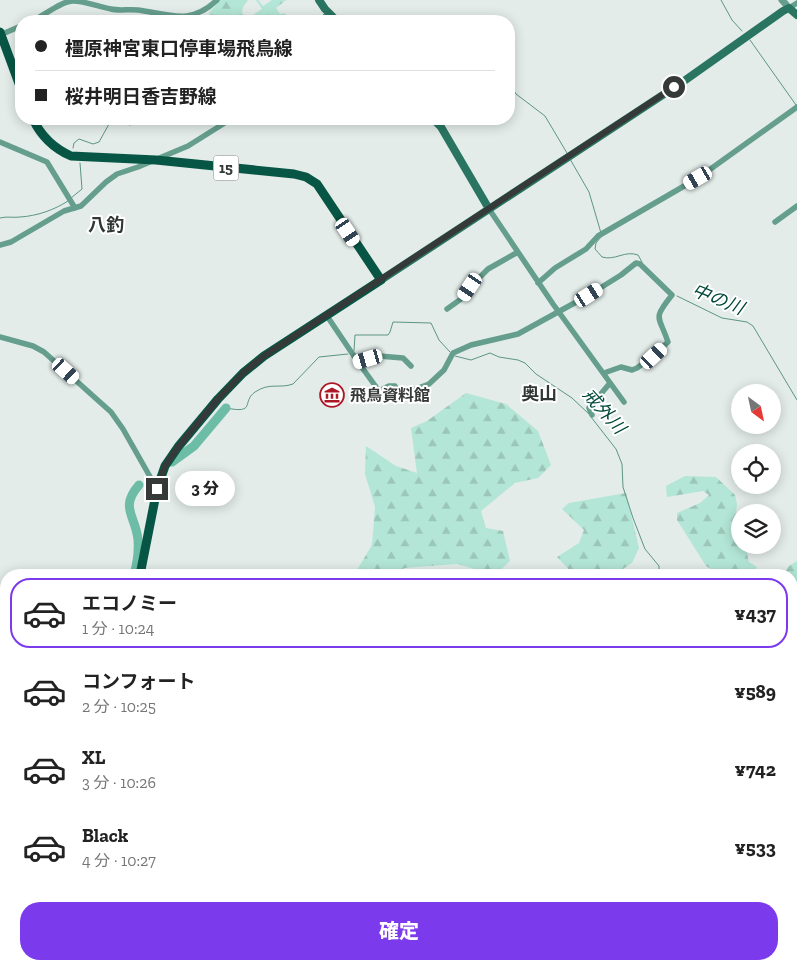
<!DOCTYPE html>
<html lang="ja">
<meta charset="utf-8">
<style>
body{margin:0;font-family:"Zilla Slab","Noto Sans JP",serif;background:#f2f2f2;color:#222;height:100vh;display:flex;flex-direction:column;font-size:19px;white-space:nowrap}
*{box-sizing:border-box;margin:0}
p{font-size:16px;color:#767676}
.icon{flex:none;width:28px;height:28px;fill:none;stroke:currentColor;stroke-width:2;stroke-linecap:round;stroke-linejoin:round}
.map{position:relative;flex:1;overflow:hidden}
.drawer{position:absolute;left:0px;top:569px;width:798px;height:401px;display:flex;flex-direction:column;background:#fff;border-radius:20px 20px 0 0;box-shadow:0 2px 12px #0003}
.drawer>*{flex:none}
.guide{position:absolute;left:15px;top:15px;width:500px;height:110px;border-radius:20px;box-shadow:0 2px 12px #0003;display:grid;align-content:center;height:110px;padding:0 20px;background:#fff}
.needle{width:32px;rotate:147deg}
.controls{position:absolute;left:731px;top:384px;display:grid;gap:10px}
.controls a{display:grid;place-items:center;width:50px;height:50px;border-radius:50%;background:#fff;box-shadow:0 2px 12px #0003;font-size:25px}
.end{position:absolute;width:22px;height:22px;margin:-11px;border:6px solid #353938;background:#fff;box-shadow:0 0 0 2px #fff}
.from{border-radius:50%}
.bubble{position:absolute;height:35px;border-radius:18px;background:#fff;box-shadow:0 2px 12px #0003;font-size:16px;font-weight:800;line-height:35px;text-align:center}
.car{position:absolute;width:15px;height:30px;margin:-15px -8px;border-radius:6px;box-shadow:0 0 4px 1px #0007;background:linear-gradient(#fff 24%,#345 0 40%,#fff 0 76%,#345 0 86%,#fff 0)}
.guide b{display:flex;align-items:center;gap:18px;height:48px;font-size:19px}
.guide b+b{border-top:1px solid #e0e0e0}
.guide i{width:12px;height:12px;background:#222}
ul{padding:9px 0 0;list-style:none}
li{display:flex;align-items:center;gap:15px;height:70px;margin:0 10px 8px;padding:0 10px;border:2px solid transparent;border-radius:20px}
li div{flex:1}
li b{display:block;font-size:19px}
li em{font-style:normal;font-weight:800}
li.selected{border-color:#7c3aed}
li>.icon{width:45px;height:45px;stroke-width:1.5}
.primary-button{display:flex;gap:10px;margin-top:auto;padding:10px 20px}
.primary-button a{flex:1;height:58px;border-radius:20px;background:#7c3aed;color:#fff;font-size:20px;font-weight:800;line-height:58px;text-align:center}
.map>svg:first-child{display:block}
.green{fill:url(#green-dots)}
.forest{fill:url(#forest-firs)}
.cemetery{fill:url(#cemetery-stones)}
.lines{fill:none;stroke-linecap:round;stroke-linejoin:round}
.stream{stroke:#5c9585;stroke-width:1}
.river{stroke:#6cbca6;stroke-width:9}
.minor{stroke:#659e8d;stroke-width:5.5}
.tertiary{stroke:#659e8d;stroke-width:7}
.secondary{stroke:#2a7562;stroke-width:8}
.primary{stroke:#075645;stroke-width:9}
.route{stroke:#353938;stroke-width:6}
.labels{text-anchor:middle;stroke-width:4;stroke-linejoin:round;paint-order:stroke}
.shield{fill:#fff;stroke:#727474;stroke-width:1}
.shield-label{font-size:15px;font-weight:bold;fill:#353938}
.poi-label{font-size:16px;font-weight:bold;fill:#353938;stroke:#fff;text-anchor:start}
.neighbourhood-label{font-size:18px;font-weight:bold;fill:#2f3634;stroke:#fff}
.water-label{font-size:18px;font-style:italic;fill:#00493a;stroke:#fff}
</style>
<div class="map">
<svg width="797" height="969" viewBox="0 0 797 969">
<defs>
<pattern id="green-dots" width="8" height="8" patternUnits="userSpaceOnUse" patternTransform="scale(1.25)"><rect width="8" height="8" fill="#b3e6d6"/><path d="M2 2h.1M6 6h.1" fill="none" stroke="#9bc6b8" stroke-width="1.8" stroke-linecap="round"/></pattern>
<pattern id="forest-firs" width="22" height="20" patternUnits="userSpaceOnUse" patternTransform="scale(1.25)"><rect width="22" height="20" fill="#b3e6d6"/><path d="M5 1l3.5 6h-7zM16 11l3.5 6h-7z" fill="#9bc6b8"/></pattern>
<pattern id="cemetery-stones" width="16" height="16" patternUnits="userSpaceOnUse" patternTransform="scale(1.25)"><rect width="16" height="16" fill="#b3e6d6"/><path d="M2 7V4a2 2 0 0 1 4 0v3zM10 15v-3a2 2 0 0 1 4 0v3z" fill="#9bc6b8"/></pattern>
</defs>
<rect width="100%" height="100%" fill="#e3ece9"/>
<!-- green -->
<path class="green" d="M 451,964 L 554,964 L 549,969 L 451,969 Z
M 669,964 L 715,964 L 713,969 L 671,969 Z"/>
<!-- forest -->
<path class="forest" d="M 220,0 L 248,0 L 243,7 L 242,12 L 244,15 L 250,17 L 262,9 L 256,0 L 258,0 L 263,6 L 272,0 L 286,0 L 276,8 L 280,14 L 284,13 L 287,15 L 287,21 L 209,21 L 209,13 Z
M 466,393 L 506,404 L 538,431 L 551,465 L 538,478 L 515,483 L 481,511 L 486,528 L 503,531 L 510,561 L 495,575 L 457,564 L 404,568 L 402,575 L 354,575 L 372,545 L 375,507 L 365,474 L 366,446 L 396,466 L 417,473 L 411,428 L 427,421 Z
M 685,476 L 716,477 L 735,495 L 737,504 L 736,514 L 740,517 L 740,545 L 745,545 L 749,562 L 757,567 L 753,575 L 721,575 L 706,566 L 677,520 L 677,513 L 700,503 L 709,495 L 703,491 L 667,497 L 666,486 Z
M 626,493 L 639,548 L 632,563 L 614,575 L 574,575 L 557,557 L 579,543 L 584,530 L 562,509 L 569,503 Z
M 797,561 L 797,608 L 791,606 L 791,575 L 783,575 L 789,566 Z
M 193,964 L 328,964 L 324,969 L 194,969 Z"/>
<!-- cemetery -->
<path class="cemetery" d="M 554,964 L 669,964 L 671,969 L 549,969 Z"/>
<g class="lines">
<!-- stream -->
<path class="stream" d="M 721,0 L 732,20 L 742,31
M 317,21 L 324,14 L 329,18
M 750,40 L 796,105
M 509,82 L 516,94 L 545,116 L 567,153
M 73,148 L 74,143 L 79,139 L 93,144 L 99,142 L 109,124 L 114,120 L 130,125 L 139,119
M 570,159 L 589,192 L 601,233
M 71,198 L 82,189 L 80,163
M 0,218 C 7,216 13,218 20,217 C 37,216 54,210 68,201
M 601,237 L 596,243 L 595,249 L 602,257 C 615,261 625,250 638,255 L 642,262
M 677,296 L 722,318 L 747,322 L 753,326 L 797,400
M 354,351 L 355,335 L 388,335 L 390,332 L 393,322 L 431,323 L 439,340 L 450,352
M 455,356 L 471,360 L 490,353 L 499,357 L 518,360 L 525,363 L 536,374 L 572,398 L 589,414
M 226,408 C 257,414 241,402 255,392 C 270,382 279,389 293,384 L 319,357 L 348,354
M 591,417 L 616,449 L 622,464 L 623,487 L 633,518 L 645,549 L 659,566 L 659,575
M 791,655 L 797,673
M 793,969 L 797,958"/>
<!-- river -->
<path class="river" d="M 172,462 L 194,446 L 226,408
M 134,575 C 137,564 139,552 138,540 C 136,516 119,508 139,485"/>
<!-- minor -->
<path class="minor" d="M 789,8 L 797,3
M 32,21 C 44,16 61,1 73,1 C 85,1 99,7 111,9 C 119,11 129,9 138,10 C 169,14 190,26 217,0
M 0,35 L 21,26
M 0,142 L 47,162 L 75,208
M 489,209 L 553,304 L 624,402
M 775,222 L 797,206
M 0,245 L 11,242 L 64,211 L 81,206 L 106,182 L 117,174 L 138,167 L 188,146 L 231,119
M 538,283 L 555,268 L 586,249 L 598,236 L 698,178 L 797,107
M 447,309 L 461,299 L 470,287 L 488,269 L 518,252
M 327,316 L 358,362 L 379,391 L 389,386 L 395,386 L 400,395 L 429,384 L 444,370 L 453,353 L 471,345 L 518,334 L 589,295 L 621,275 L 636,263 L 640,264 L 672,295 C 652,320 659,315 668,342 L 653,356 L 637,368 L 632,370 L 621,367 L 604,373
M 0,337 L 33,346 L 44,352 L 111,412 L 123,429 L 157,489
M 358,362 L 379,356 L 403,358 L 411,366
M 592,415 L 589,408 L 610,383
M 0,678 L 6,673
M 791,827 L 792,847
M 0,870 L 6,870"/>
<!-- tertiary -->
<path class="tertiary" d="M 782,0 L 789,8
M 791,694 L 797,697
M 791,960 L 797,943
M 788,969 L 790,964"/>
<!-- secondary -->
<path class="secondary" d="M 319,0 L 325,9 L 337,21
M 433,119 L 441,127 L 489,209
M 381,280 L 684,81 L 783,11 L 789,8 L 797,15"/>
<!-- primary -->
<path class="primary" d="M 0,32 L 21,89
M 33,119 C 41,136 53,148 71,156 L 156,160 L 294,174 L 306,177 L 317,184 L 381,280 L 264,356 L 243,373 L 218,399 L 178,447 L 165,466 L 157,489 L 140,575
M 64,964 L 64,969"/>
</g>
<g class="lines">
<!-- route -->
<path class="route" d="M 157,489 L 165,466 L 178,447 L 218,399 L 243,373 L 264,356 L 674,87"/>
</g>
<!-- icons -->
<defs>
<g id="museum-ring" transform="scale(1.25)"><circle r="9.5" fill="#fff" stroke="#ac1826" stroke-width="1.5"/><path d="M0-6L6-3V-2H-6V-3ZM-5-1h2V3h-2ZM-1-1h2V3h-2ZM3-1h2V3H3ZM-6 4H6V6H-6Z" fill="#ac1826"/></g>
</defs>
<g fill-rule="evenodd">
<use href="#museum-ring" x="332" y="395"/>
</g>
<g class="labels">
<!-- shield labels -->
<rect class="shield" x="213.5" y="155.5" width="25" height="25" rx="4"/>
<g class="shield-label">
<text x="226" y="173">15</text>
</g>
<!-- poi labels -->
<g class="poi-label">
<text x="350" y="401">飛鳥資料館</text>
</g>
<!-- neighbourhood labels -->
<g class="neighbourhood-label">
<text x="106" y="231">八釣</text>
<text x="539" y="400">奥山</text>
</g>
<!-- water labels -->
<g class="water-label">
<text transform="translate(718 299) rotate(22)" y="6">中の川</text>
<text transform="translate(604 411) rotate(48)" y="6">戒外川</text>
</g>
</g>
</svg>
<div class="controls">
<a><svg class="needle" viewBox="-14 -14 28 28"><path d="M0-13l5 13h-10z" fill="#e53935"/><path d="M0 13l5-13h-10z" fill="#767676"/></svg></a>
<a><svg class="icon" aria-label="locate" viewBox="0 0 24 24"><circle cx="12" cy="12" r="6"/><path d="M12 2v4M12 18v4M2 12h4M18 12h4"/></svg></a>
<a><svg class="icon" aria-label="layers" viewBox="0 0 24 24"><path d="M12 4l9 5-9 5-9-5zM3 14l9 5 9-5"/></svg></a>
</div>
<i class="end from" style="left:674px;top:87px"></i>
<i class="end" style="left:157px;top:489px"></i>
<div class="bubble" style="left:175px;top:471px;width:60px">3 分</div>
<i class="car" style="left:698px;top:178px;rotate:240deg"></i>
<i class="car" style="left:348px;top:232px;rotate:146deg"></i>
<i class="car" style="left:470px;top:287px;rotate:214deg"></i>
<i class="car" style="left:589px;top:295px;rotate:58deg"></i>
<i class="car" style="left:654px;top:356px;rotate:47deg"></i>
<i class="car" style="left:368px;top:359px;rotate:254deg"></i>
<i class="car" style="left:66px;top:371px;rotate:132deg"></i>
<div class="guide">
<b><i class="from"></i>橿原神宮東口停車場飛鳥線</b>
<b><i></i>桜井明日香吉野線</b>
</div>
<section class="drawer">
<ul>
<li class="selected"><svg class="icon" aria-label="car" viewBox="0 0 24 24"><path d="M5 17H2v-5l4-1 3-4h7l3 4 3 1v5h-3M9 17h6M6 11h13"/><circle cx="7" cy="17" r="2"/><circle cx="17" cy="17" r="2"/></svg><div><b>エコノミー</b><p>1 分 · 10:24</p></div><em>¥437</em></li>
<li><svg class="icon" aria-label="car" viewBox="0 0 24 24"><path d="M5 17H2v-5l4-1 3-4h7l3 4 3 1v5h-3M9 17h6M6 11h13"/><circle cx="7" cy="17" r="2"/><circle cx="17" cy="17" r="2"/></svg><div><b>コンフォート</b><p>2 分 · 10:25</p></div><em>¥589</em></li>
<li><svg class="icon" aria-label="car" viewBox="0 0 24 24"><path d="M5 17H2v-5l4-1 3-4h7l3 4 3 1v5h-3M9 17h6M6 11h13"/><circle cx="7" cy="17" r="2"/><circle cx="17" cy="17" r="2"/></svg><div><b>XL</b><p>3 分 · 10:26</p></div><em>¥742</em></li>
<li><svg class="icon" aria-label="car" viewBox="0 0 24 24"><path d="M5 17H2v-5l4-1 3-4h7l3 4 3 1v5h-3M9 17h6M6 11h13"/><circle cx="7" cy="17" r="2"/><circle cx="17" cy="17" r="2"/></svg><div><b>Black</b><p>4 分 · 10:27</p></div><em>¥533</em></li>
</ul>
<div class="primary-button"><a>確定</a></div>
</section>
</div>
